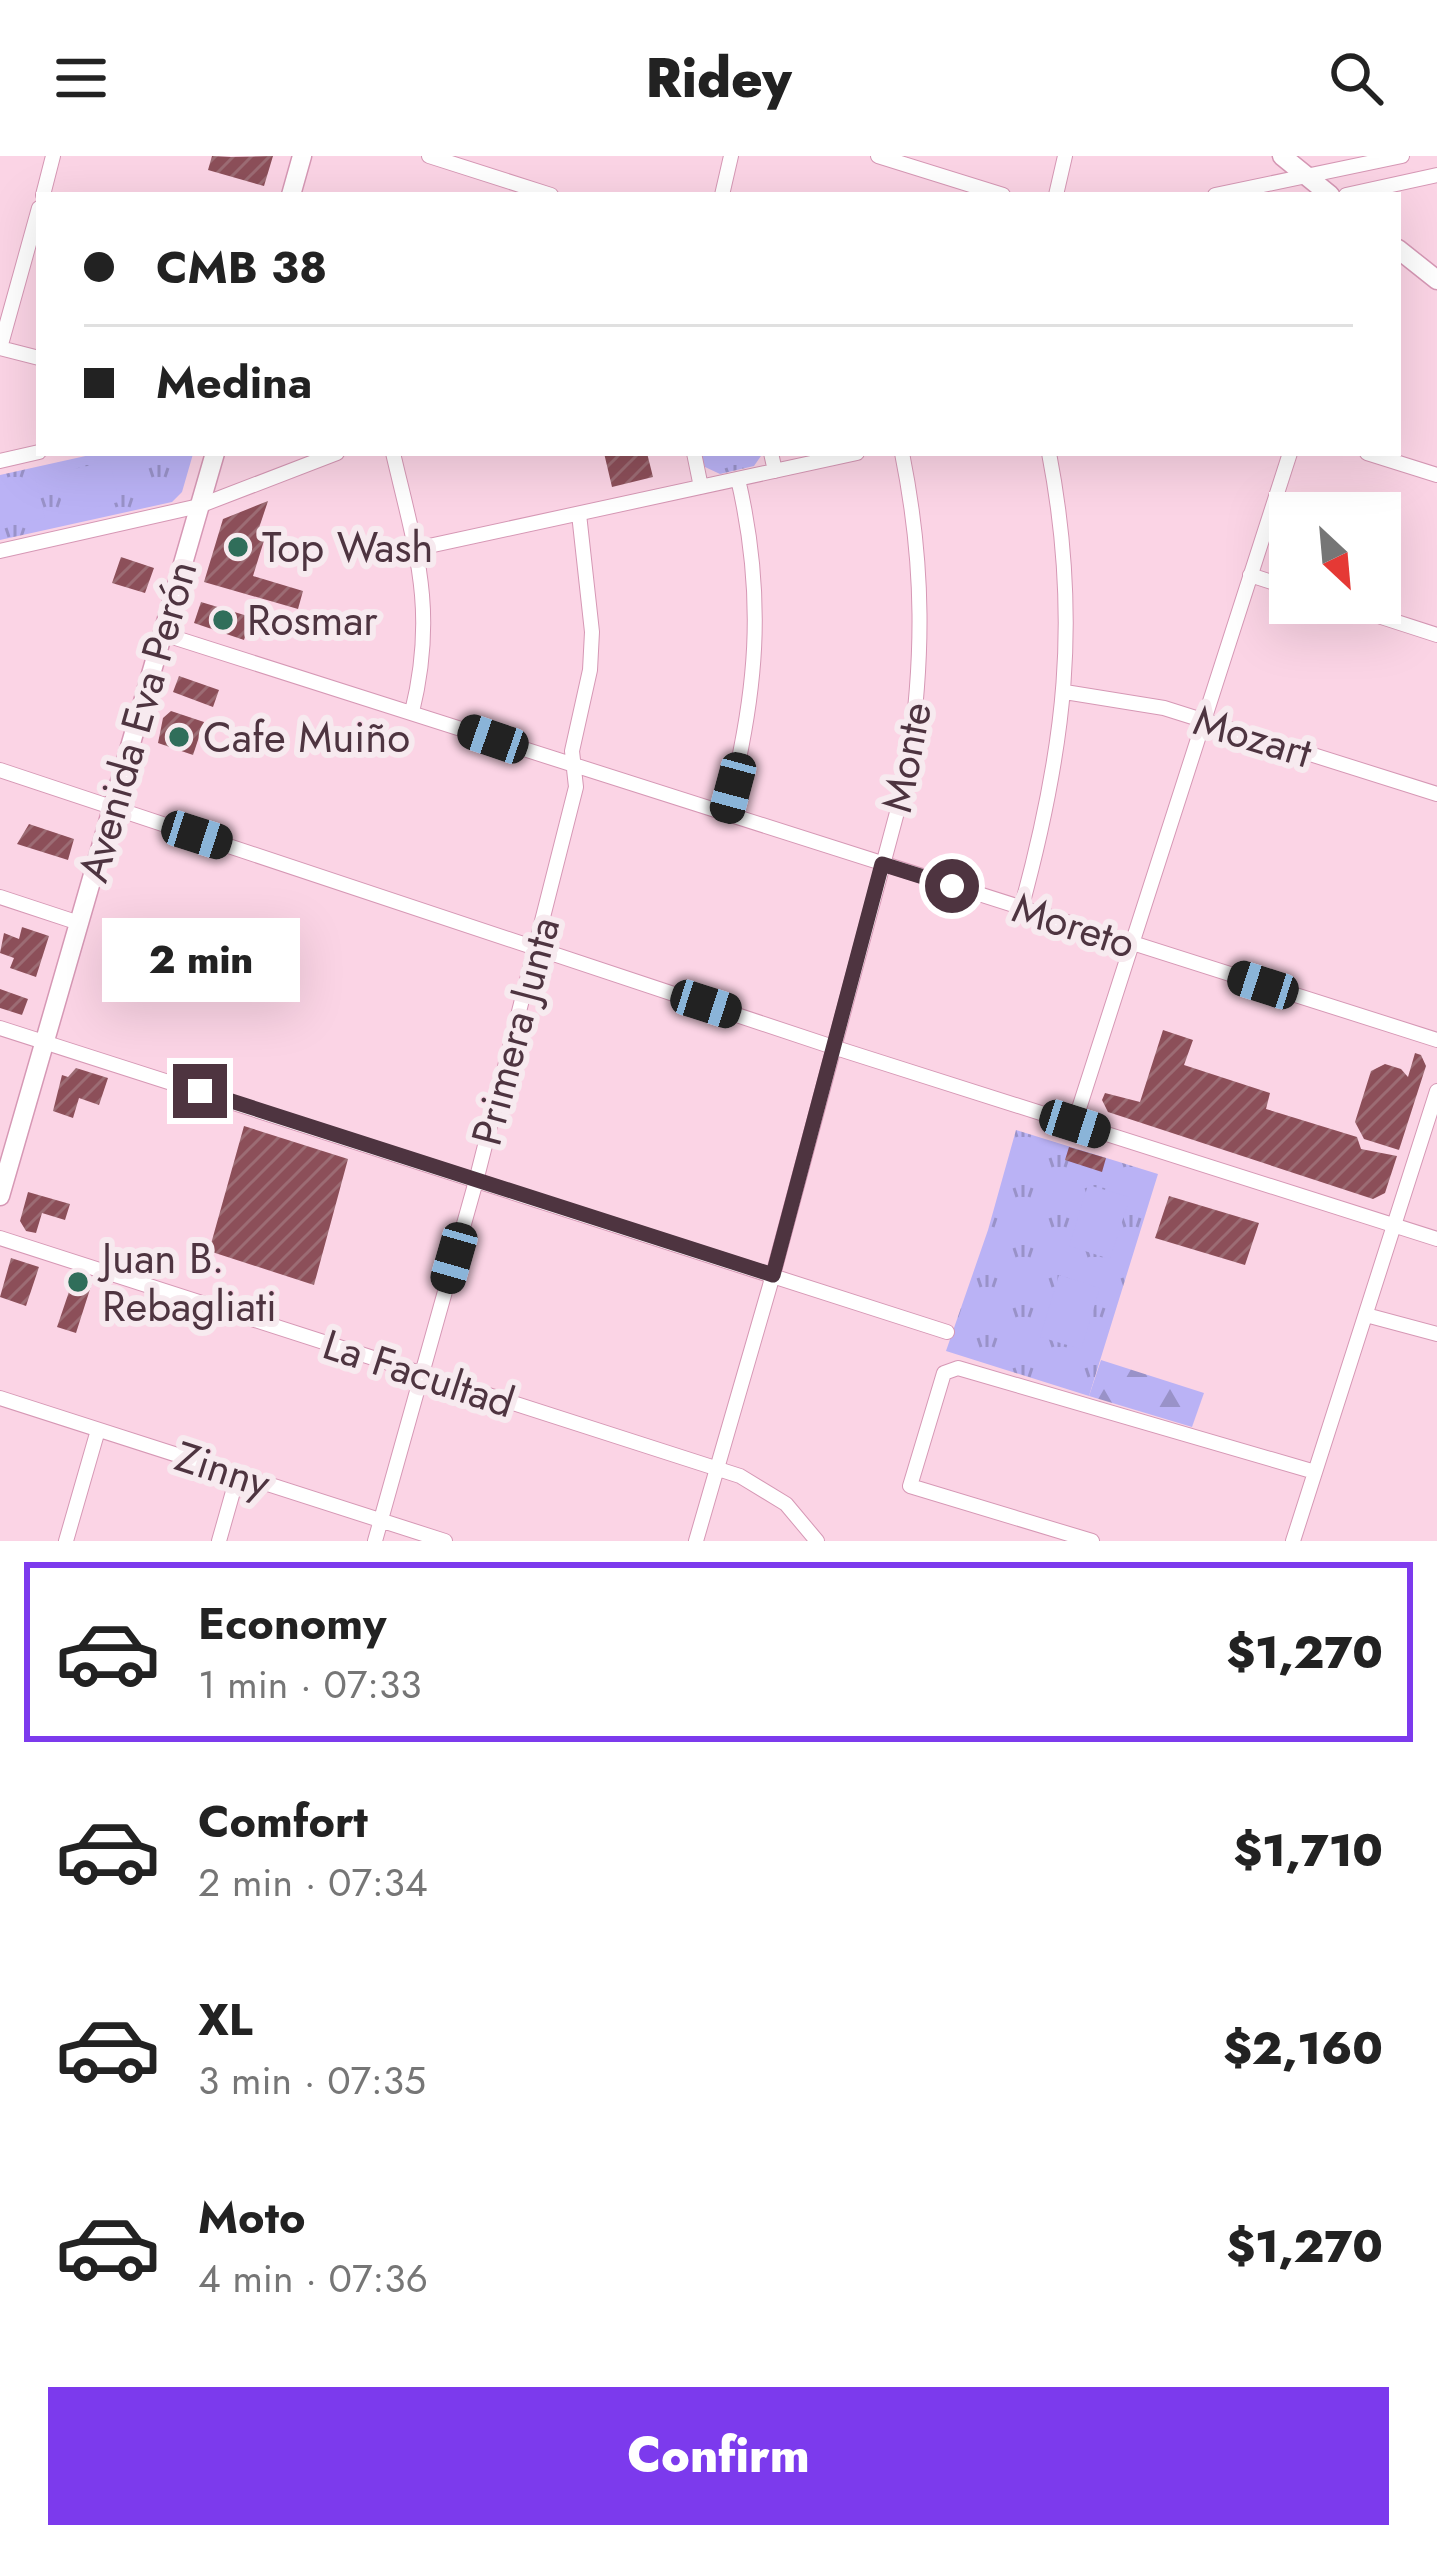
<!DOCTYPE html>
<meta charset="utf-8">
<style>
body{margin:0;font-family:Jost,sans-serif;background:#f2f2f2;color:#222;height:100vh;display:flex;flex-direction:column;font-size:45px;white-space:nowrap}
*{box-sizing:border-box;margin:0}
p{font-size:39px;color:#767676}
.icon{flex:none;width:66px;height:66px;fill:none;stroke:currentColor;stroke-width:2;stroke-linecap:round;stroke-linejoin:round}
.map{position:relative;height:1385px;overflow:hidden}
.drawer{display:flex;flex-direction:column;background:#fff;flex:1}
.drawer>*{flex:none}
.hud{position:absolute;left:36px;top:36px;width:1365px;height:264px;border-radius:0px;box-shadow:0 12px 48px #0002;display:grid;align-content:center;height:264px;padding:0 48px;background:#fff}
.needle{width:78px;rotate:154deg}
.controls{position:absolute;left:1269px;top:336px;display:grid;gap:24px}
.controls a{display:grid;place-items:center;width:132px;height:132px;border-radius:0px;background:#fff;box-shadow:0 12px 48px #0002;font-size:60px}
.end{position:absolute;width:54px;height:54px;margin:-27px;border:15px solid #4e3440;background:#fff;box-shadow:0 0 0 6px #fff}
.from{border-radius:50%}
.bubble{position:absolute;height:84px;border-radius:0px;background:#fff;box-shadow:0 12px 48px #0002;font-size:39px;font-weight:800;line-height:84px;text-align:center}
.car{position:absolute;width:36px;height:72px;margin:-36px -18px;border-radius:15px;box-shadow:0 0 9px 3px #0007;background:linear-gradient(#222 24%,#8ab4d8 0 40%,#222 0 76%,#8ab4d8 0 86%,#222 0)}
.hud b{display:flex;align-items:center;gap:42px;height:114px;font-size:45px}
.hud b+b{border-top:3px solid #e0e0e0}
.hud i{width:30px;height:30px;background:#222}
ul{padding:21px 0 0;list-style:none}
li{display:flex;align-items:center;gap:36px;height:180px;margin:0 24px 18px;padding:0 24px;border:6px solid transparent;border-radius:0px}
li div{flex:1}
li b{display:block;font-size:45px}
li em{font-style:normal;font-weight:800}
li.current{border-color:#7c3aed}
li>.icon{width:108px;height:108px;stroke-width:1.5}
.button{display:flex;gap:24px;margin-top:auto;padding:24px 48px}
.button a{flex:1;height:138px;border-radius:0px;background:#7c3aed;color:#fff;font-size:48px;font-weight:800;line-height:138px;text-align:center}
header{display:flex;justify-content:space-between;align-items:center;height:156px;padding:0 48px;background:#fff;font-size:54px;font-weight:800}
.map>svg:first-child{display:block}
.grass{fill:url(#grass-tufts)}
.forest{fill:url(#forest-firs)}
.pitch{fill:#bab2f5}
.building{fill:url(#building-hatch)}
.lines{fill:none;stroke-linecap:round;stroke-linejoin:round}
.minor-casing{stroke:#d698b5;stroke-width:16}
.major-casing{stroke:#d698b5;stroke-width:21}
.minor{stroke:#fff;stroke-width:14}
.major{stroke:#fff;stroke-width:18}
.route{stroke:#4e3440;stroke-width:15}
.poi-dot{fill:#306e5a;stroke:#f7eaef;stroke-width:4.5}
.labels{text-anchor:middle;stroke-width:12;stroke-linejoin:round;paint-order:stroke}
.poi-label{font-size:42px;fill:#4e3440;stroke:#f7eaef;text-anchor:start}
.street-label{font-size:42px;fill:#4e3440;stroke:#f7eaef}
</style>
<header><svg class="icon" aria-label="menu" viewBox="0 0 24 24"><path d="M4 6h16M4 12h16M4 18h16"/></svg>Ridey<svg class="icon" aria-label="search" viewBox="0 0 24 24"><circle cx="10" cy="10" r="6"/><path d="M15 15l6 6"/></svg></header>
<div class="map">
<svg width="1437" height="1385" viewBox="0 0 1437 1385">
<defs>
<pattern id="grass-tufts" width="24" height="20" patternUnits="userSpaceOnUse" patternTransform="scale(3)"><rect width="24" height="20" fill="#bab2f5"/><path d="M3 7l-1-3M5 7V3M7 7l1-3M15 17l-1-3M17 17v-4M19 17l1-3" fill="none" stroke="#9992c8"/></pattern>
<pattern id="forest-firs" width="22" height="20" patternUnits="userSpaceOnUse" patternTransform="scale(3)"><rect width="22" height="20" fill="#bab2f5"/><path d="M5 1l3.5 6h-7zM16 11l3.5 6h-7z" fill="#9992c8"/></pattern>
<pattern id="building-hatch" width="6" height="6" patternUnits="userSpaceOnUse" patternTransform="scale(3)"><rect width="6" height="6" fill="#8c4f59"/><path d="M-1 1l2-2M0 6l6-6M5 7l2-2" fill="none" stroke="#9c6c74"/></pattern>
</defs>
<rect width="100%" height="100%" fill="#fbd4e5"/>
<!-- grass -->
<path class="grass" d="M 99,297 L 193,298 L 182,336 L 172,346 L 0,384 L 0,319 Z
M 700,297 L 763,297 L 754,310 L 720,318 L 705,311 Z
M 1016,974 L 1158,1018 L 1089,1240 L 946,1195 L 988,1074 Z"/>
<!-- forest -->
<path class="forest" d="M 1101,1204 L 1204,1237 L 1192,1271 L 1089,1240 Z"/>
<!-- pitch -->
<path class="pitch" d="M 110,305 L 119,346 L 64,358 L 55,317 Z
M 35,322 L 45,362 L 0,371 L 0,329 Z
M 1088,1029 L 1130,1041 L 1110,1103 L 1069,1090 Z
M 1059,1119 L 1100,1132 L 1081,1193 L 1040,1181 Z"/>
<!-- building -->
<path class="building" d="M 212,0 L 231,1 L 273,0 L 264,30 L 208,14 Z
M 604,297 L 647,297 L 653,321 L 612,331 Z
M 268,345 L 259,372 L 267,375 L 253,420 L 303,435 L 298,453 L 204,426 L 223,363 Z
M 121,401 L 154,412 L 145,437 L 112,427 Z
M 201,446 L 251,461 L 244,484 L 194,467 Z
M 179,520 L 219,534 L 213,551 L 173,536 Z
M 171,555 L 204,566 L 193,599 L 158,587 L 163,562 Z
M 29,668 L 74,683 L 68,704 L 17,688 Z
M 22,771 L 49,780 L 36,821 L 10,812 L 14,802 L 0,797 L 4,777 L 19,783 Z
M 0,833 L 28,843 L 22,859 L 0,852 Z
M 1163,874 L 1193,884 L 1184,909 L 1270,937 L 1266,953 L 1357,981 L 1361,993 L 1397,1000 L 1385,1037 L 1373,1043 L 1108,956 L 1102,944 L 1105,937 L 1140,946 Z
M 1415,897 L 1421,899 L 1426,910 L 1399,994 L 1364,983 L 1355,966 L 1371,915 L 1385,908 L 1401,913 L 1408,921 Z
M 76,912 L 108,922 L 99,949 L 79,942 L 73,962 L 53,955 L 62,919 L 68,921 Z
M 244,970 L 348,1003 L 314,1129 L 209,1095 Z
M 1069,991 L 1106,1002 L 1102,1016 L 1065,1004 Z
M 28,1036 L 70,1048 L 65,1064 L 42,1057 L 36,1077 L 26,1075 L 20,1065 Z
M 1169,1040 L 1259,1067 L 1245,1109 L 1155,1082 Z
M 11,1102 L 39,1111 L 26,1150 L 0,1141 Z
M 74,1121 L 92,1127 L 76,1177 L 57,1171 Z"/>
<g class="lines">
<!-- minor casing -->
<g class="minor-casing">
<path id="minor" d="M 429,0 L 551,39
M 878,0 L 1003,39
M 43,39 L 53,0
M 722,39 L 731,0
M 1056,39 L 1065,0
M 1215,39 L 1402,0
M 1346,39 L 1437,19
M 0,192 L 39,52
M 0,192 L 39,202
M 393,297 C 416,395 437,454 412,556
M 694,297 L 701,331
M 771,297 L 775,315
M 1367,297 L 1437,319
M 0,305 L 39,296
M 415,393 L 857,297
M 0,395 L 199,350 L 337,297
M 1250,419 L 1290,432
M 1338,447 L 1437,479
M 163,478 L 1437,884
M 1065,536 L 1164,552 L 1437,638
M 0,614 L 833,891 L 1437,1083
M 726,658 C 757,539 766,443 738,323
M 0,741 L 79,767
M 1021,753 C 1065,592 1081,463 1049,297
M 0,872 L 947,1176
M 1074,968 L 1290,297
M 0,1082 L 740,1320 L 786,1348 L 817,1385
M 1366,1159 L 1437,1178
M 0,1242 L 445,1385
M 66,1385 L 98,1274
M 219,1385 L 238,1318
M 375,1385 L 476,1025 L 576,631 L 572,595 L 590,514 L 592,476 L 579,358
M 696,1385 L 773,1119 L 907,619 C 924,505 925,411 902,297
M 1092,1385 L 910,1330 L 944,1217 L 958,1212 L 1315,1316
M 1293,1385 L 1437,935"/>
</g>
<!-- major casing -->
<g class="major-casing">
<path id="major" d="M 1282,0 L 1330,39
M 291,39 L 302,0
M 1398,93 L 1437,124
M 0,1040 L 215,297"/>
</g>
<!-- minor -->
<use href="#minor" class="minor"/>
<!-- major -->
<use href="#major" class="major"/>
</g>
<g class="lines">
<!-- route -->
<path class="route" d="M 200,935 L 773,1119 L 882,708 L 952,730"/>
</g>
<!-- markers -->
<g class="poi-dot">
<circle cx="238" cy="391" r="12"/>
<circle cx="223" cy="464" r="12"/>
<circle cx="179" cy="581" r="12"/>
<circle cx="78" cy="1126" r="12"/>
</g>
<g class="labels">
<!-- poi labels -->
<g class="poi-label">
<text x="262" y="406">Top Wash</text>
<text x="247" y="479">Rosmar</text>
<text x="203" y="596">Cafe Muiño</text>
<text x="102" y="1117">Juan B.<tspan x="102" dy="48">Rebagliati</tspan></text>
</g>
<!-- street labels -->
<g class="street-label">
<text transform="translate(137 565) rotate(-74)" y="15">Avenida Eva Perón</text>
<text transform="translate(1253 580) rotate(17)" y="15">Mozart</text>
<text transform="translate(906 601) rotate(-79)" y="15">Monte</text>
<text transform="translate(1074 769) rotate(18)" y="15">Moreto</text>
<text transform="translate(515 875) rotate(-75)" y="15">Primera Junta</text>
<text transform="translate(419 1217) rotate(18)" y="15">La Facultad</text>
<text transform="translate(223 1313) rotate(18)" y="15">Zinny</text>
</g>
</g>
</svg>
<div class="controls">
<a><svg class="needle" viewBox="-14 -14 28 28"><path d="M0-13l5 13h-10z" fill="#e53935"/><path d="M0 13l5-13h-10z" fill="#767676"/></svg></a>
</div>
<i class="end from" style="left:952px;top:730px"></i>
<i class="end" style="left:200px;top:935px"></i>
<div class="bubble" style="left:102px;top:762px;width:198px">2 min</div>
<i class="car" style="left:493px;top:583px;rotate:289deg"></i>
<i class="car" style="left:733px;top:632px;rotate:195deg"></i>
<i class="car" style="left:197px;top:679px;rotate:108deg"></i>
<i class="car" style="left:1263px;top:829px;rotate:288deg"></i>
<i class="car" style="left:706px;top:848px;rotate:108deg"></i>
<i class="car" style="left:1075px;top:968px;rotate:108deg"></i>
<i class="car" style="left:454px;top:1102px;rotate:196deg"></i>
<div class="hud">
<b><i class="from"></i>CMB 38</b>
<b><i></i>Medina</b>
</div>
</div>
<section class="drawer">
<ul>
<li class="current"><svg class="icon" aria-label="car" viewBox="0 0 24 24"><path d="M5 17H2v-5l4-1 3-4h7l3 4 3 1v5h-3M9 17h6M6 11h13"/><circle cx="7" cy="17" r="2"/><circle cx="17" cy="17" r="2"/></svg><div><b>Economy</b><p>1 min · 07:33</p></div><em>$1,270</em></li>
<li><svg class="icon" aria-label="car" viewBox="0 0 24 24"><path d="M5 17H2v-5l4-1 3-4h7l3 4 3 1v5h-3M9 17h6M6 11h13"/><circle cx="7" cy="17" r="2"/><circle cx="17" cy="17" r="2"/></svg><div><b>Comfort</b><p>2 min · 07:34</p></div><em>$1,710</em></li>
<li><svg class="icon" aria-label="car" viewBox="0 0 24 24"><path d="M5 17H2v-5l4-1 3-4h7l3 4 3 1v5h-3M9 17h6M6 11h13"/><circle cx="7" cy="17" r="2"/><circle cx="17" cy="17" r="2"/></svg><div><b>XL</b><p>3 min · 07:35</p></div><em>$2,160</em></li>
<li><svg class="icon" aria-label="car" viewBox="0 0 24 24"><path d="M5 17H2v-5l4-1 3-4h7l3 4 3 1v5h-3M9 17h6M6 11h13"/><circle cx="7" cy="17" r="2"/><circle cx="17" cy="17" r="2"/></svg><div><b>Moto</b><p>4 min · 07:36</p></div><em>$1,270</em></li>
</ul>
<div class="button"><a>Confirm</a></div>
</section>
